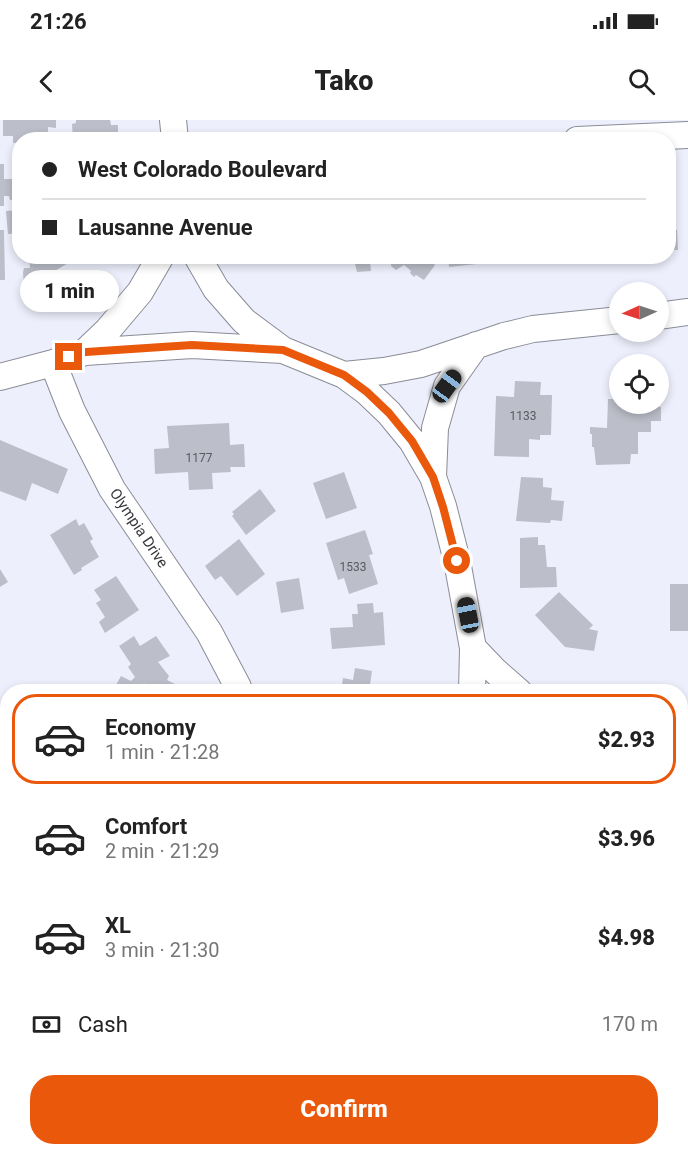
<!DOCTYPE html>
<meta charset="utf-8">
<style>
body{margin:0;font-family:Roboto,sans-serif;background:#f6f6f6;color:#222;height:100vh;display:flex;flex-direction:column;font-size:22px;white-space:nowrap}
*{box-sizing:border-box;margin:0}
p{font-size:20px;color:#767676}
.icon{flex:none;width:33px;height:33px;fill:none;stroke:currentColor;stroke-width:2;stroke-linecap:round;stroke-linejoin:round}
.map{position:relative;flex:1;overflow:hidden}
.drawer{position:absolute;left:0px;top:564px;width:688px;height:472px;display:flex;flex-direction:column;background:#fff;border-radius:24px 24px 0 0;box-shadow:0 3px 9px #0003}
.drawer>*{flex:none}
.hud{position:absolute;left:12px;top:12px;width:664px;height:132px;border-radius:24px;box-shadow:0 3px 9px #0003;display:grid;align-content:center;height:132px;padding:0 30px;background:#fff}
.needle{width:39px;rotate:267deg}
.tools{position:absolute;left:609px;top:162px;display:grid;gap:12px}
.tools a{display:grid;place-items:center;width:60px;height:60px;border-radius:50%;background:#fff;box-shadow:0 3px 9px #0003;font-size:30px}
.end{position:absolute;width:27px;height:27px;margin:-14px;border:8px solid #ea580c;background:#fff;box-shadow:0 0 0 3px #fff}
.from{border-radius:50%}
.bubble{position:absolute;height:42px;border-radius:21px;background:#fff;box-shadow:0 3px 9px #0003;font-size:20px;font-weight:800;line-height:42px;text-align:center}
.car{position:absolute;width:18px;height:36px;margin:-18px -9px;border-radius:8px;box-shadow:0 0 4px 2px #0007;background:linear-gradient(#222 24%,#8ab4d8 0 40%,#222 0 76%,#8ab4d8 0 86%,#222 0)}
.hud b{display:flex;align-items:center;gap:21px;height:57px;font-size:22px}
.hud b+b{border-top:2px solid #e0e0e0}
.hud i{width:15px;height:15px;background:#222}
ul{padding:10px 0 0;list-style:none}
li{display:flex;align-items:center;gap:18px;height:90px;margin:0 12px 9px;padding:0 18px;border:3px solid transparent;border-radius:24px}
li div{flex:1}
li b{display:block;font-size:22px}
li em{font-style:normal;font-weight:800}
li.active{border-color:#ea580c}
li>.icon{width:54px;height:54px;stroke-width:1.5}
.pay{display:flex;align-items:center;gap:15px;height:66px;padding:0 30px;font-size:22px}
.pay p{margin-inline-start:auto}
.primary-button{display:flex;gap:12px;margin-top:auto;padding:12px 30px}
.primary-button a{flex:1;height:69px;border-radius:24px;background:#ea580c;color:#fff;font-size:24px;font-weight:800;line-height:69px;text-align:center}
.status{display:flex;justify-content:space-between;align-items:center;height:42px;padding:0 30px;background:#fff;direction:ltr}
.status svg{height:16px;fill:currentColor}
header{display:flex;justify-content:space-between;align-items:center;height:78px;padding:0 30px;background:#fff;font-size:27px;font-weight:800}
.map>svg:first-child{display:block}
.green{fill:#c1c9f8}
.building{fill:#bcbec9}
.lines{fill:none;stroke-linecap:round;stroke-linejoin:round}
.minor-casing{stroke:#8a8c97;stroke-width:28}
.path{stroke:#b4b6c0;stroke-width:4;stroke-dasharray:3 3;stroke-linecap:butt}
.minor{stroke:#fff;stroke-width:26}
.route{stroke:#ea580c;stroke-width:8}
.labels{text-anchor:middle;stroke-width:4.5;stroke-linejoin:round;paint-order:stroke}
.number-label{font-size:12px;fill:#585a60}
.street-label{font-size:15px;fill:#37383d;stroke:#fdfefd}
</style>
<div class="status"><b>21:26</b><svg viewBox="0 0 49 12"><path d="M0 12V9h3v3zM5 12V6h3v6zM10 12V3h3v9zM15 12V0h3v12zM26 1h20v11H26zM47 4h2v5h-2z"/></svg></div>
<header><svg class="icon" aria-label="back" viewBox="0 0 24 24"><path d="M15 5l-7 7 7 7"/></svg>Tako<svg class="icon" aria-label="search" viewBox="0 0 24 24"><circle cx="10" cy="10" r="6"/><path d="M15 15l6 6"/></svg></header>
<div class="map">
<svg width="688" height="1036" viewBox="0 0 688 1036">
<rect width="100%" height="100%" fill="#edf0fc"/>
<!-- green -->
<path class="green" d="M 0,787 L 8,792 L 8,1029 L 315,1029 L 320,1034 L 327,1036 L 0,1036 Z"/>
<!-- building -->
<path class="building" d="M 3,0 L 56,0 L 56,8 L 48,7 L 48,20 L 20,20 L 20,23 L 13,23 L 13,16 L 3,16 Z
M 76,0 L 110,0 L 111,5 L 118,5 L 118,20 L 73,20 L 72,4 L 76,3 Z
M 0,44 L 4,44 L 4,59 L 13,59 L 12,56 L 20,55 L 20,80 L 10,80 L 9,76 L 4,76 L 4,86 L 0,86 Z
M 20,90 L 20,113 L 8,114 L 6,91 Z
M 0,110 L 4,110 L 5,160 L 0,160 Z
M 669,110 L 677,110 L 678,130 L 669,130 Z
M 29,136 L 80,136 L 53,152 L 54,178 L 34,177 L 34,169 L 26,169 L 26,166 L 24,166 L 23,152 L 24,148 L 30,148 Z
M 284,136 L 307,136 L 307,138 L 285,142 Z
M 353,136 L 423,136 L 435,145 L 424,160 L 416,155 L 414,157 L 410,153 L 411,151 L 404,145 L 396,150 L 391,146 L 391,138 L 370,142 L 371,151 L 357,152 Z
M 448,136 L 498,136 L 498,139 L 477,140 L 477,144 L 449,147 Z
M 510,136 L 534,136 L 534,143 L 511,144 Z
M 632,136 L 660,136 L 660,138 L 632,140 Z
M 515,261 L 541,262 L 540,275 L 552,275 L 551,315 L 540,315 L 540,320 L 529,319 L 529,337 L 494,336 L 496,276 L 514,277 Z
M 615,275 L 620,275 L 620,284 L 661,287 L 661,301 L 651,301 L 651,312 L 638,312 L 638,334 L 631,334 L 630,344 L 596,345 L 594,327 L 592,327 L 592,314 L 590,314 L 590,307 L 607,308 L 608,279 L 615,279 Z
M 229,303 L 230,325 L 244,324 L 245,347 L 230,347 L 231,352 L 212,353 L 213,369 L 189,370 L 188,352 L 155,354 L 154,329 L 169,328 L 167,306 Z
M 0,320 L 68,349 L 58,374 L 32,363 L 26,381 L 0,371 Z
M 344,352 L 357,388 L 326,399 L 313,363 Z
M 521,357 L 543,358 L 543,367 L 552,368 L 551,380 L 564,381 L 562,401 L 551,400 L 550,403 L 516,401 Z
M 260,369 L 276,391 L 246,415 L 232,396 L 234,394 L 232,392 Z
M 76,399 L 79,406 L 84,403 L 93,419 L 90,421 L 99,437 L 81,448 L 82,450 L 74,455 L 50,415 Z
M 365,410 L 373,434 L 369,435 L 378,464 L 349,474 L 344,458 L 338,460 L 326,423 Z
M 538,417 L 538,425 L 545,425 L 547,447 L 556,447 L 557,467 L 520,468 L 520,418 Z
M 239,419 L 265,454 L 237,476 L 221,456 L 215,460 L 205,446 Z
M 0,449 L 8,462 L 0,467 Z
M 116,456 L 139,490 L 105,513 L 99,502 L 105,497 L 96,483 L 101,480 L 94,470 Z
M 299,458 L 304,489 L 281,493 L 276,462 Z
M 670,464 L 688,464 L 688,511 L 670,511 Z
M 559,472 L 593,505 L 589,509 L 598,511 L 594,531 L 565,527 L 535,495 Z
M 373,483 L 374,493 L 383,492 L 385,525 L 332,529 L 330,508 L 353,507 L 352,494 L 358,494 L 357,484 Z
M 134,516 L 140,526 L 156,516 L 170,536 L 158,542 L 169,556 L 167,560 L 179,566 L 176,572 L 150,572 L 144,563 L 140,572 L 112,572 L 121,556 L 131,561 L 135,557 L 128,547 L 131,544 L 119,526 Z
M 355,548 L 372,551 L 369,572 L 341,572 L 343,558 L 353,560 Z
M 0,624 L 8,629 L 8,689 L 0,685 Z
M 688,958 L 688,982 L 684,983 L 684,986 L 681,986 L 681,960 Z"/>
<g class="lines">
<!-- minor casing -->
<g class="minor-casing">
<path id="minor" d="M 173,0 L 175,20
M 577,20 L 688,15
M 197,136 L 216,169 L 244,201 L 283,230 L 344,255 L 367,272 L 389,293 L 412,321 L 433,357 L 443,386 L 457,441 L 473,528 L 472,572
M 658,196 L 688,192
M 85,232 L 107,211 L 140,172 L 161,136
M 53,243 L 72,291 L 112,369 L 209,512 L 238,567
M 344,255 L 384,251 L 421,244 L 504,216 L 533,209 L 620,200
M 0,257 L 53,243 L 85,232 L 192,225 L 283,230
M 433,357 L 435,308 L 447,266 L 476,225
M 473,528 L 494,550 L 519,572
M 681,603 L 688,603
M 681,661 L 688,670
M 681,747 L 688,730
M 0,757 L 8,762
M 0,801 L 8,802
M 681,803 L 688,801
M 285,1029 L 288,1036
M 341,1029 L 342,1036"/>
</g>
<!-- path -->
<path class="path" d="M 313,1029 L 317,1036"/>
<!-- minor -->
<use href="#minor" class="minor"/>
</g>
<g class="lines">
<!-- route -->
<path class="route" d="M 69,237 L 86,232 L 192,225 L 283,230 L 344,255 L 367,272 L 389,293 L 412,321 L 433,357 L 443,387 L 457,441"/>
</g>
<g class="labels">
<!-- number labels -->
<g class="number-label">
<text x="523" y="300">1133</text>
<text x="199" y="342">1177</text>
<text x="353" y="451">1533</text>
</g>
<!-- street labels -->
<g class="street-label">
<text transform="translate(139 408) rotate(56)" y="5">Olympia Drive</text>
</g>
</g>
</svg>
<div class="tools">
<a><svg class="needle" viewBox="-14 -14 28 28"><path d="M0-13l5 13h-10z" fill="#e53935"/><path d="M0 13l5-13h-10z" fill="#767676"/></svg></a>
<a><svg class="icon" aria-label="locate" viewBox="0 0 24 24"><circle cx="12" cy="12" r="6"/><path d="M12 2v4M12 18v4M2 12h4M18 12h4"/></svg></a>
</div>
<i class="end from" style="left:457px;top:441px"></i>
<i class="end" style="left:69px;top:237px"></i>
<div class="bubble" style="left:20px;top:150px;width:99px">1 min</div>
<i class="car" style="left:447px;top:266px;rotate:36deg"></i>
<i class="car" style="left:468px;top:495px;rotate:349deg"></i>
<div class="hud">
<b><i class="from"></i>West Colorado Boulevard</b>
<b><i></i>Lausanne Avenue</b>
</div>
<section class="drawer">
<ul>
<li class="active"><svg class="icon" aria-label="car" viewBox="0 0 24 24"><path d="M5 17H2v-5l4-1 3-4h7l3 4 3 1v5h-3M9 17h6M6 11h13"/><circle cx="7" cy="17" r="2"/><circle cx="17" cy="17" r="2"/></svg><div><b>Economy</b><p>1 min · 21:28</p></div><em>$2.93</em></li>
<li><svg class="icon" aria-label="car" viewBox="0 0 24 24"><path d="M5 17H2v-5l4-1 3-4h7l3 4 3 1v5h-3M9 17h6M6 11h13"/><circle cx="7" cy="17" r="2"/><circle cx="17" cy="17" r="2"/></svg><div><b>Comfort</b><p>2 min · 21:29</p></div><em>$3.96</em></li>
<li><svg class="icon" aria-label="car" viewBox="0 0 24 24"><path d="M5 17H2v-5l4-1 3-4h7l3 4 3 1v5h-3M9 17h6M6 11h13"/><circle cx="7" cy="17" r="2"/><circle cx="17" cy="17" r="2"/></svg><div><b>XL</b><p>3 min · 21:30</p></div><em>$4.98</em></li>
</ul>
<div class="pay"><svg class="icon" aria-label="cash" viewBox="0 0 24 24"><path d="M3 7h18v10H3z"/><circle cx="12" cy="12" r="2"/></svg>Cash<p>170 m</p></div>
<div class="primary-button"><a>Confirm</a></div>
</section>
</div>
